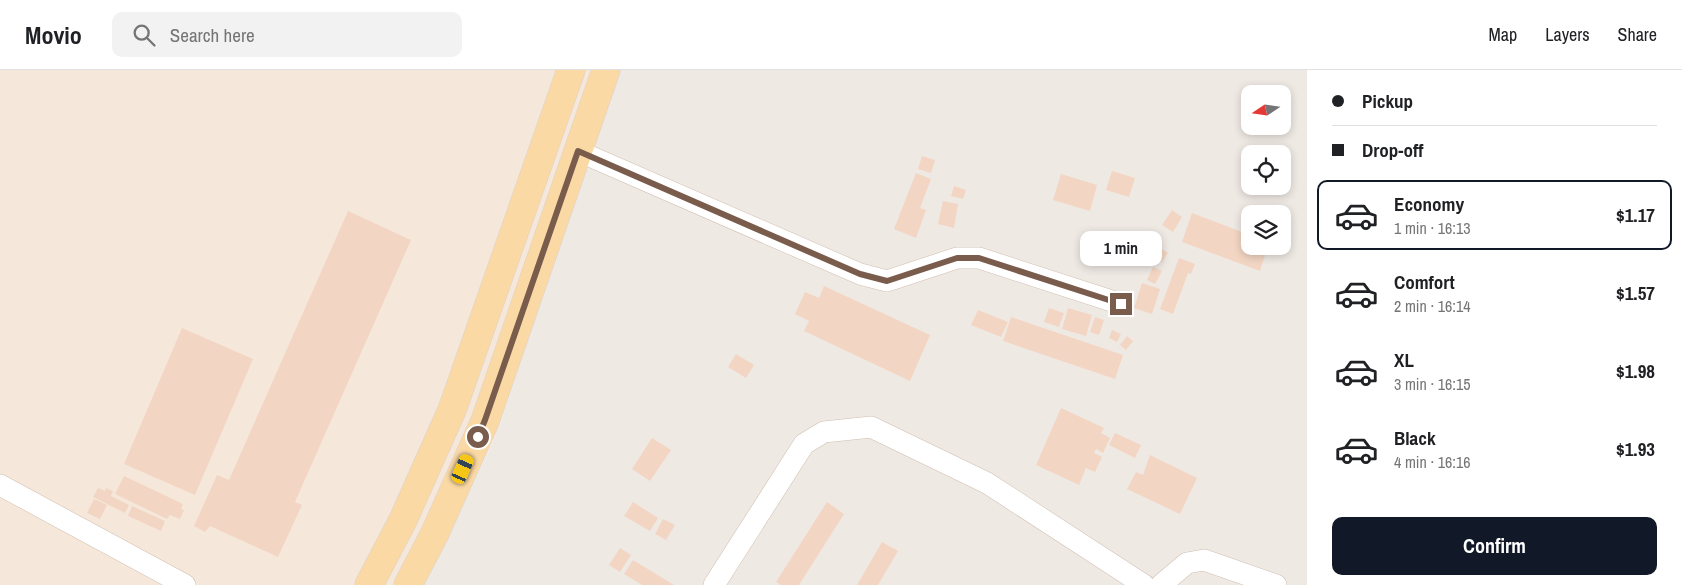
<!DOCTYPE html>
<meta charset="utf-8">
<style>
body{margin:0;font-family:"Archivo Narrow",sans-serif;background:#f2f2f2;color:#202124;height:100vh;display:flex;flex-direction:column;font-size:19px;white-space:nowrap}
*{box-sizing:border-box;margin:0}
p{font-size:16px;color:#757577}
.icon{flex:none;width:28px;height:28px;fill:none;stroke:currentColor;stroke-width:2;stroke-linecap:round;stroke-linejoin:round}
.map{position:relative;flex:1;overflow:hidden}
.sheet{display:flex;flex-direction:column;background:#fff;width:375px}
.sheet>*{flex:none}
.top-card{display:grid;align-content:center;height:110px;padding:0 25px;background:#fff}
.needle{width:32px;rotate:257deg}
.fabs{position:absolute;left:1241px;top:15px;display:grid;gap:10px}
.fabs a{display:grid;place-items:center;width:50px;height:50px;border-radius:10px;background:#fff;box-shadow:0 2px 8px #0003;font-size:25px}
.end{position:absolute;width:22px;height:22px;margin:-11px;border:6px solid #7a5c4d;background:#fff;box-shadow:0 0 0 2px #fff}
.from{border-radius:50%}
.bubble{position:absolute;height:35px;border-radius:10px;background:#fff;box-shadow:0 2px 8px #0003;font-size:16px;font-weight:700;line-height:35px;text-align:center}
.car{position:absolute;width:15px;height:30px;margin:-15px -8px;border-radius:6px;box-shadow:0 0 4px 1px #0007;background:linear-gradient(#f5c518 24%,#345 0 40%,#f5c518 0 76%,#345 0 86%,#f5c518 0)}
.top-card b{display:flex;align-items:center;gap:18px;height:48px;font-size:19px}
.top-card b+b{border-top:1px solid #e0e0e0}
.top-card i{width:12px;height:12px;background:#202124}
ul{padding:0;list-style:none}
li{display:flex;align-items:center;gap:15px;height:70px;margin:0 10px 8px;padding:0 15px;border:2px solid transparent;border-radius:10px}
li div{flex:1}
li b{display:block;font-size:19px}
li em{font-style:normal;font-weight:700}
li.current{border-color:#111827}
li>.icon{width:45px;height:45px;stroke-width:1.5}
.action{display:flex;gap:10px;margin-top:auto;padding:10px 25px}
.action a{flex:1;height:58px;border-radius:10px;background:#111827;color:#fff;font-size:20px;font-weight:700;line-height:58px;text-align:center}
header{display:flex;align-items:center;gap:30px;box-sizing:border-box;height:70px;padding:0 25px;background:#fff;border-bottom:1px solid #e0e0e0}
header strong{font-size:24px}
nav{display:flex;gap:28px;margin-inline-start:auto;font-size:18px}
.search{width:350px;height:45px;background:#f2f2f2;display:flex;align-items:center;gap:12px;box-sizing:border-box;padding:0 18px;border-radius:10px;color:#757577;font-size:19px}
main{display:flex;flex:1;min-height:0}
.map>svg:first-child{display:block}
.residential{fill:#f5e8da}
.industrial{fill:#efe9e4;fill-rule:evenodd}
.building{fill:#f3d5c3}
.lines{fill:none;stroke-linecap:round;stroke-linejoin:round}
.minor-casing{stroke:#d1beb0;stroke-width:22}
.major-casing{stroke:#dad1cd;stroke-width:29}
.minor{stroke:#fff;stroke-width:21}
.major{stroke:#fbd9a5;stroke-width:28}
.route{stroke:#7a5c4d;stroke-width:6}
</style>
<header>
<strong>Movio</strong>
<div class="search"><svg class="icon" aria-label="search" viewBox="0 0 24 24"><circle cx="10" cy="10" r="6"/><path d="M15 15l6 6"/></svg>Search here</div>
<nav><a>Map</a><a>Layers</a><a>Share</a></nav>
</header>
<main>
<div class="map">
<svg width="1307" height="515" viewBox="0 0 1307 515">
<rect width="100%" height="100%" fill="#fdf6ec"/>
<!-- residential -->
<path class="residential" d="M 0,0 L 618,0 L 552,192 L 497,364 L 422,515 L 0,515 Z"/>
<!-- industrial -->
<path class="industrial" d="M 618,0 L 1307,0 L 1307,515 L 422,515 L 497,364 L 552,192 ZM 1250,24 L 1282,24 L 1282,56 L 1250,56 ZM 1250,84 L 1282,84 L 1282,116 L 1250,116 ZM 1250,144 L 1282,144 L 1282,176 L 1250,176 Z"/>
<!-- building -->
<path class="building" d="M 922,86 L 935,90 L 931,103 L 918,99 Z
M 1112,101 L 1135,108 L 1129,127 L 1106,120 Z
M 916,103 L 931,109 L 920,138 L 926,140 L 916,168 L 894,159 Z
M 1061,104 L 1097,115 L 1090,141 L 1053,130 Z
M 954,116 L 966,120 L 963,129 L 951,126 Z
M 943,131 L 958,134 L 954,158 L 938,154 Z
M 1172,140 L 1182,147 L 1173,162 L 1162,155 Z
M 348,141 L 411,170 L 295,432 L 302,435 L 278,487 L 210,456 L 205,462 L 194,456 L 217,405 L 229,410 Z
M 1192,143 L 1250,165 L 1250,176 L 1268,176 L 1260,201 L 1182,172 Z
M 1160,178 L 1168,183 L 1162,192 L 1154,187 Z
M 1179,188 L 1195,194 L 1191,204 L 1188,203 L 1173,244 L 1160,239 Z
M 1153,197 L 1162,201 L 1155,214 L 1147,210 Z
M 1142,213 L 1160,219 L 1152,244 L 1134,238 Z
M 824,216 L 930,265 L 910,311 L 804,261 L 809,251 L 795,244 L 805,222 L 819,228 Z
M 1049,238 L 1064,243 L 1059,257 L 1044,252 Z
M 1068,238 L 1092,245 L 1086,266 L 1062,259 Z
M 978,240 L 1008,252 L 1001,267 L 971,255 Z
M 1011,247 L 1123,285 L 1115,309 L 1003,271 Z
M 1095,247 L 1104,250 L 1099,265 L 1090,262 Z
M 182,258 L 253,289 L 195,425 L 124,394 Z
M 1112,260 L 1121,264 L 1117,272 L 1109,268 Z
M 1127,266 L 1133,271 L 1126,280 L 1120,275 Z
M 736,284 L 754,295 L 746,308 L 728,297 Z
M 1061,338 L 1104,358 L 1101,363 L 1110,368 L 1103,383 L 1096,379 L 1094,383 L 1102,387 L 1095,402 L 1086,398 L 1079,415 L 1036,395 Z
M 1115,363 L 1141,375 L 1135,388 L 1109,375 Z
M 652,368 L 671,380 L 650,411 L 632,399 Z
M 1150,385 L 1197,408 L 1180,444 L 1127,419 L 1136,402 L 1143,405 Z
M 124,406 L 183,434 L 181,439 L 184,440 L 180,449 L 170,445 L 167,449 L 115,424 Z
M 98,418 L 105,421 L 106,418 L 113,421 L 111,426 L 129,435 L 125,443 L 93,427 Z
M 94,429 L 107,435 L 100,449 L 87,443 Z
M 633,432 L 658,448 L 650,461 L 624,446 Z
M 827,432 L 844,444 L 799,515 L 781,515 L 776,512 Z
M 132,436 L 165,451 L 161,461 L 128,446 Z
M 663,449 L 675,455 L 666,470 L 655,464 Z
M 882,472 L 898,481 L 878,515 L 857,515 Z
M 620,478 L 631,485 L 620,502 L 609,495 Z
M 633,490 L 674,515 L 642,515 L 624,504 Z"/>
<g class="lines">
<!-- minor casing -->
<g class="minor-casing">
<path id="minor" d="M 578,81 L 860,204 L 887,211 L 957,188 L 979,188 L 1121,234
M 0,415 L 185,515
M 714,515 L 804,374 L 824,362 L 871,357 L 987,413 L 1144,515
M 1161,515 L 1187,493 L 1204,490 L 1276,515"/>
</g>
<!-- major casing -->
<g class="major-casing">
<path id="major" d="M 369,515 L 403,450 L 452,340 L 571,0
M 408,515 L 435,463 L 485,351 L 606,0"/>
</g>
<!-- minor -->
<use href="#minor" class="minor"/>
<!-- major -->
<use href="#major" class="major"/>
</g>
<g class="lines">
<!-- route -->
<path class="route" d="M 478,367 L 485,350 L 578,81 L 860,204 L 887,211 L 957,188 L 979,188 L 1121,234"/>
</g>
</svg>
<div class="fabs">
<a><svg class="needle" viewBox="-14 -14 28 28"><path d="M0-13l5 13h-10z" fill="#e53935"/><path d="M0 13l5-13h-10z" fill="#757577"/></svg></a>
<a><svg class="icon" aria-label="locate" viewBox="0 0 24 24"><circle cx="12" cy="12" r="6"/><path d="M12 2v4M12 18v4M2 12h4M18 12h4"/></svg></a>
<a><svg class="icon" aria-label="layers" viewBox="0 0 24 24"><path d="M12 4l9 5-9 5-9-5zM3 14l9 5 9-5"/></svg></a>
</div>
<i class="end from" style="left:478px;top:367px"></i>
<i class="end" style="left:1121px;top:234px"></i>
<div class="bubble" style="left:1080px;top:161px;width:82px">1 min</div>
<i class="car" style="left:463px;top:399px;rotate:24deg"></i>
</div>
<section class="sheet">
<div class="top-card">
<b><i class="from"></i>Pickup</b>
<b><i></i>Drop-off</b>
</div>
<ul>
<li class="current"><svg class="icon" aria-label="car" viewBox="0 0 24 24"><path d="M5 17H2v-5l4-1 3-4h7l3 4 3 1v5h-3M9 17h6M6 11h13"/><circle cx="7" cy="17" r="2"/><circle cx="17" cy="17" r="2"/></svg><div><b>Economy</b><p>1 min · 16:13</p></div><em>$1.17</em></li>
<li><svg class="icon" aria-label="car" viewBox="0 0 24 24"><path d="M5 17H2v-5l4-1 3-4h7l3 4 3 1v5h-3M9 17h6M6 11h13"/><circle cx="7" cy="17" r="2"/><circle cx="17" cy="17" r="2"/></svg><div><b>Comfort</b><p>2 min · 16:14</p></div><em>$1.57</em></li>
<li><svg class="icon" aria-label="car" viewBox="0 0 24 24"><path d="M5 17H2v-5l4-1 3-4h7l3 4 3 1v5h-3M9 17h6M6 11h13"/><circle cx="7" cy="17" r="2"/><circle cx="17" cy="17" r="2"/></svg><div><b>XL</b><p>3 min · 16:15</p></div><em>$1.98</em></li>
<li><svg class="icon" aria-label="car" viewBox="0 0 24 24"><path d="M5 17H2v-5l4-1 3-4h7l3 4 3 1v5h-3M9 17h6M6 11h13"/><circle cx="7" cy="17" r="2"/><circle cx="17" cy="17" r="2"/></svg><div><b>Black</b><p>4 min · 16:16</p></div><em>$1.93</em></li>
</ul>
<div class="action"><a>Confirm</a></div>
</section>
</main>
